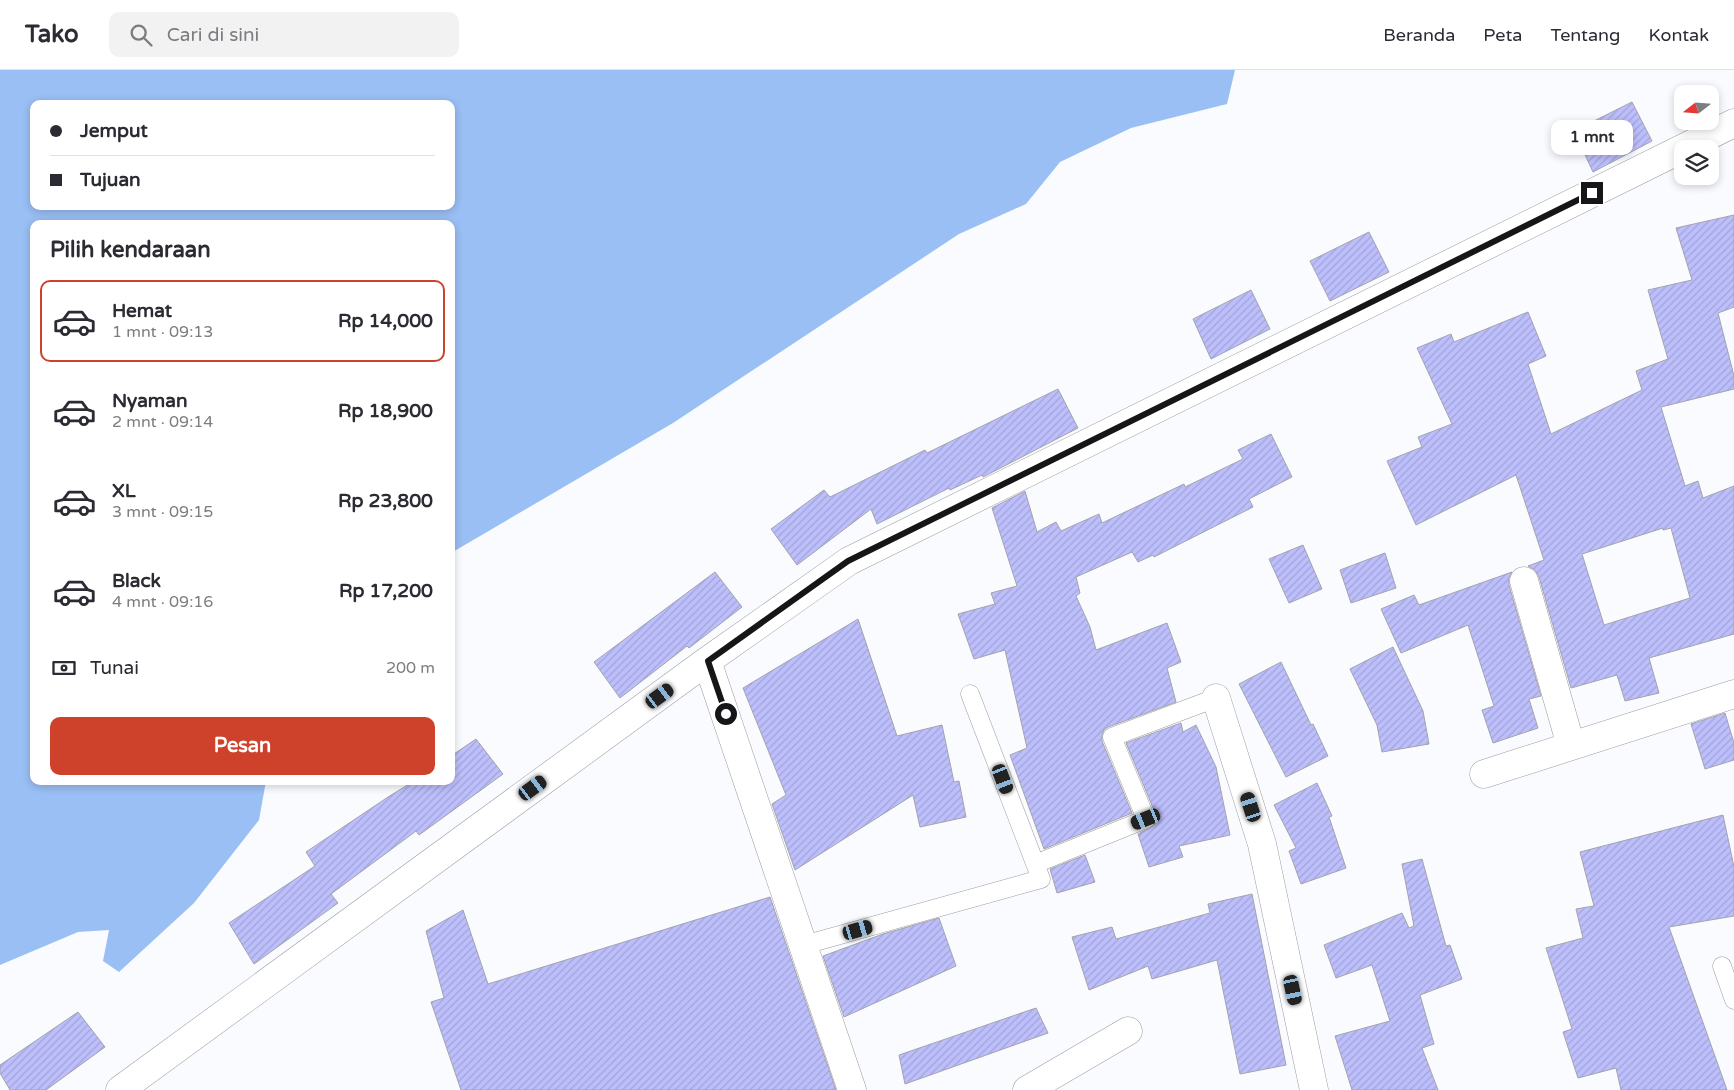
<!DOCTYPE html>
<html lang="id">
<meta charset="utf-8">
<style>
body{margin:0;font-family:"Varela Round",sans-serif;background:#f2f2f3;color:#2b2b33;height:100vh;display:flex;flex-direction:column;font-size:19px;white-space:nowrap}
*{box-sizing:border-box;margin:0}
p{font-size:16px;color:#7c7c81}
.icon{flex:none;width:28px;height:28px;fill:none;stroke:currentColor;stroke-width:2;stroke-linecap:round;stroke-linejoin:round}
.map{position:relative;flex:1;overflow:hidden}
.panel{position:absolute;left:30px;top:150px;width:425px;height:565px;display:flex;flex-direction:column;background:#fff;border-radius:10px;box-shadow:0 2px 8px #0003}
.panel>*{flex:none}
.top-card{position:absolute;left:30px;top:30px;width:425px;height:110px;border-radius:10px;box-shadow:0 2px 8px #0003;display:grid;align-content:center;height:110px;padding:0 20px;background:#fff}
.needle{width:32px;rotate:253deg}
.fabs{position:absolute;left:1674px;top:15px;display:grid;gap:10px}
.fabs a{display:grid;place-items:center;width:45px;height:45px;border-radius:10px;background:#fff;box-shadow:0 2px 8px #0003;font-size:25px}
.end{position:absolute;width:22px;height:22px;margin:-11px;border:6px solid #161619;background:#fff;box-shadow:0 0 0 2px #fff}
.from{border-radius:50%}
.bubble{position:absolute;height:35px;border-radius:10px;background:#fff;box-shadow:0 2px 8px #0003;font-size:16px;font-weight:800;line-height:35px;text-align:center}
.car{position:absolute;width:15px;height:30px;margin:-15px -8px;border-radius:6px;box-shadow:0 0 4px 1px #0007;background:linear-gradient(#222 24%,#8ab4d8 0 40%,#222 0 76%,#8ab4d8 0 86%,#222 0)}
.top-card b{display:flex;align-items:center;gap:18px;height:48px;font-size:19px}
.top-card b+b{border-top:1px solid #e1e1e2}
.top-card i{width:12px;height:12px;background:#2b2b33}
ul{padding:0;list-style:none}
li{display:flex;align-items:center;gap:15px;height:82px;margin:0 10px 8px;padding:0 10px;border:2px solid transparent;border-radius:10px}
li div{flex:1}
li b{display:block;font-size:19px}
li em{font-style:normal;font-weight:800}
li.on{border-color:#ce422c}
li>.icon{width:45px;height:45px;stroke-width:1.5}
h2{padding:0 20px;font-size:22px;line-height:60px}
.pay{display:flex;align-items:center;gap:12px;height:55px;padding:0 20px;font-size:19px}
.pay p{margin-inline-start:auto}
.cta{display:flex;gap:10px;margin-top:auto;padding:10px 20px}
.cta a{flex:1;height:58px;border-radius:10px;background:#ce422c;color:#fff;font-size:20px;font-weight:800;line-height:58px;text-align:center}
header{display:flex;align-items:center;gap:30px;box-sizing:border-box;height:70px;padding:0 25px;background:#fff;border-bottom:1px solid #e1e1e2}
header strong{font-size:24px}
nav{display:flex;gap:28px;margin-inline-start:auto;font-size:18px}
.search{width:350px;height:45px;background:#f2f2f3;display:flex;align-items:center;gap:12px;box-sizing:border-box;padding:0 18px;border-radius:10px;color:#7c7c81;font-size:19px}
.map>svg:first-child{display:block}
.water{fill:#9abff4;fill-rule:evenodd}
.building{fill:url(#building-hatch);stroke:#a3a3ac;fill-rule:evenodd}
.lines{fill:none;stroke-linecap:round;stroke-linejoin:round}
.service-casing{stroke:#9c9ca4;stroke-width:19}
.minor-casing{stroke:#9c9ca4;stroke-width:29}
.service{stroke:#fff;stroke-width:18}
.minor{stroke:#fff;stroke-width:28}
.route{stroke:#161619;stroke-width:6}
</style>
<header>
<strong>Tako</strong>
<div class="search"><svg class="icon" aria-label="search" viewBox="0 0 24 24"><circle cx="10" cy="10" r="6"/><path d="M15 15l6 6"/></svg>Cari di sini</div>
<nav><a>Beranda</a><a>Peta</a><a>Tentang</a><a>Kontak</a></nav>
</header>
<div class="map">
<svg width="1734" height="1020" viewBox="0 0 1734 1020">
<defs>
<pattern id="building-hatch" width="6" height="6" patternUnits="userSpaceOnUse" patternTransform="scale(1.25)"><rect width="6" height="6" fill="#bdbffc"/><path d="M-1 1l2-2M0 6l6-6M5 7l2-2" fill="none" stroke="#a2a3d7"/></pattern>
</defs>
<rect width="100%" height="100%" fill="#fafbfe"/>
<!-- water -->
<path class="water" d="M 0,0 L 1235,0 L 1227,34 L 1131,58 L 1060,92 L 1026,134 L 959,164 L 673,353 L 451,483 L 451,154 L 34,154 L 34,711 L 266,711 L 259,750 L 194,833 L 119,902 L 103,891 L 109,860 L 78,862 L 0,895 ZM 34,34 L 451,34 L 451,136 L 34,136 Z"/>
<!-- building -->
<path class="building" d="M 1632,32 L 1652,71 L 1593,102 L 1574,61 Z
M 1734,145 L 1734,237 L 1718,243 L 1734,306 L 1734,319 L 1661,337 L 1685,416 L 1698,411 L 1703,428 L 1734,416 L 1734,564 L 1649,588 L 1659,623 L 1625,631 L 1617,605 L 1571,618 L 1539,507 L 1535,500 L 1528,496 L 1544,490 L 1516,405 L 1416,455 L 1387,391 L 1422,377 L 1418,367 L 1452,354 L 1417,278 L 1451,264 L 1454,272 L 1528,242 L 1546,286 L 1528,294 L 1551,364 L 1642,320 L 1636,301 L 1668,289 L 1648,220 L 1692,210 L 1676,158 ZM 1663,458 L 1663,460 L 1671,458 L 1690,528 L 1604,555 L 1582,484 Z
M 1369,162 L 1389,202 L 1330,231 L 1310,191 Z
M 1251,220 L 1270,259 L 1211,289 L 1193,249 Z
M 1058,319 L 1078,358 L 983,407 L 982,405 L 950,420 L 949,418 L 877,454 L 871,439 L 797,495 L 771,459 L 824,420 L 830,427 L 925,380 L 927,383 Z
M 1271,364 L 1292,407 L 1249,429 L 1253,437 L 1154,487 L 1153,485 L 1138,492 L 1132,482 L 1076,507 L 1080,523 L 1076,526 L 1090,557 L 1096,580 L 1167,553 L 1181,592 L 1167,598 L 1176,632 L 1108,657 L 1104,660 L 1102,665 L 1102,671 L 1132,743 L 1044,779 L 1010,685 L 1027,678 L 1005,580 L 974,589 L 958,544 L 995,534 L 991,523 L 1017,516 L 992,438 L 1025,421 L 1037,462 L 1056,452 L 1061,461 L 1099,444 L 1102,453 L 1184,414 L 1185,417 L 1243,389 L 1238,380 Z
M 1303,475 L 1322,519 L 1289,533 L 1269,489 Z
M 1385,483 L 1396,518 L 1351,533 L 1340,500 Z
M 715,502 L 742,537 L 689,578 L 687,576 L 620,628 L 594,592 Z
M 1512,502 L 1509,508 L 1509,515 L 1541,626 L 1529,629 L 1538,658 L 1493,673 L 1482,640 L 1494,636 L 1468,555 L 1401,583 L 1381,539 L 1414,525 L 1419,535 Z
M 858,549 L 897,666 L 942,655 L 954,712 L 959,711 L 966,747 L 920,757 L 913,725 L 795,800 L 772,734 L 786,725 L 743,618 Z
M 1393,577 L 1423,641 L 1429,674 L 1382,682 L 1377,655 L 1350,599 Z
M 1281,592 L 1311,655 L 1313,654 L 1328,686 L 1286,707 L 1239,614 Z
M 1725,643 L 1734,673 L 1734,690 L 1705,699 L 1691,654 Z
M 1181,653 L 1183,662 L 1196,655 L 1216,697 L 1230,765 L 1179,776 L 1183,787 L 1149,797 L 1138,764 L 1154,756 L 1156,751 L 1156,745 L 1126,673 Z
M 476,669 L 503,704 L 419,765 L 416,761 L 331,824 L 338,833 L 254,894 L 229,853 L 315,796 L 306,782 L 388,727 L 414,711 L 451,711 L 451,686 Z
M 1317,713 L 1332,746 L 1329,747 L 1346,798 L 1301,814 L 1289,781 L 1296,778 L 1274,735 Z
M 1723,745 L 1734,797 L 1734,846 L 1669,857 L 1727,1020 L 1621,1020 L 1616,998 L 1578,1008 L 1563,962 L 1572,959 L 1546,878 L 1583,868 L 1576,839 L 1594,836 L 1580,782 Z
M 1085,785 L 1095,812 L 1057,823 L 1050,799 Z
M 1422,789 L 1446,876 L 1450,875 L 1462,909 L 1420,925 L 1434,974 L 1422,978 L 1438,1020 L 1352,1020 L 1335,966 L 1390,951 L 1372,895 L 1336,908 L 1324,875 L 1402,843 L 1409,858 L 1414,856 L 1402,794 Z
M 1252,824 L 1286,995 L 1240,1004 L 1217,890 L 1152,909 L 1148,896 L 1089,920 L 1072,867 L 1112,857 L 1116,869 L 1210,843 L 1208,834 Z
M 770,827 L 836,1020 L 461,1020 L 431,932 L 444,928 L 426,861 L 463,840 L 488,914 Z
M 939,848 L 956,896 L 844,947 L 823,886 L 883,864 Z
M 1036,938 L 1048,963 L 905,1014 L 899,985 Z
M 78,942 L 105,977 L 46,1020 L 10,1020 L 0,1003 L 0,995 Z"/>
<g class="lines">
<!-- service casing -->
<g class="service-casing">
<path id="service" d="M 1035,794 L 1146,749 L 1112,667 L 1216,628
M 804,875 L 1041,809 L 970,624
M 1722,896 L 1734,930"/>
</g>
<!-- minor casing -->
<g class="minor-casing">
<path id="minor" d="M 1524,511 L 1571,676
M 707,591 L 852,1020
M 1216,628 L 1262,774 L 1314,1020
M 1484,704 L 1734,624
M 120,1020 L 707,591 L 849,491 L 1734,53
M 1027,1020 L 1128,961"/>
</g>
<!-- service -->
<use href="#service" class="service"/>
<!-- minor -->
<use href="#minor" class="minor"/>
</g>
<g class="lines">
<!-- route -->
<path class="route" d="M 726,644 L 708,591 L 848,491 L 1592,123"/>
</g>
</svg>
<div class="fabs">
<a><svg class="needle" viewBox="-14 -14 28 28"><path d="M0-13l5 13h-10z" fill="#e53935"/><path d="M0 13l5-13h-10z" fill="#7c7c81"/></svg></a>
<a><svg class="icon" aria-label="layers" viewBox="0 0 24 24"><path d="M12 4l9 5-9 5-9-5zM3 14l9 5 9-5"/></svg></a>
</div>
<i class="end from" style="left:726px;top:644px"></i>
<i class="end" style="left:1592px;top:123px"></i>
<div class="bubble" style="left:1551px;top:50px;width:82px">1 mnt</div>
<i class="car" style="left:660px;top:626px;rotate:54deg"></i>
<i class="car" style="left:1003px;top:709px;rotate:159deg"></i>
<i class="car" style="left:533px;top:718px;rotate:54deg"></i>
<i class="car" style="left:1251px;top:737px;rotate:342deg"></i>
<i class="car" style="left:1146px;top:749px;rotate:248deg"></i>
<i class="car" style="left:858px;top:860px;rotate:74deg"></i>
<i class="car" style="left:1293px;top:920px;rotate:168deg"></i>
<div class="top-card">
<b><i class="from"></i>Jemput</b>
<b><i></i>Tujuan</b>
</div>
<section class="panel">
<h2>Pilih kendaraan</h2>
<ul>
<li class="on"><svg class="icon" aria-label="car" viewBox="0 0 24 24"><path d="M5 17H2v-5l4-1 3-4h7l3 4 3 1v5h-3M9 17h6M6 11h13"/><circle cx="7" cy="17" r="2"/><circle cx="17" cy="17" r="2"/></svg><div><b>Hemat</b><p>1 mnt · 09:13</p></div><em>Rp 14,000</em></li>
<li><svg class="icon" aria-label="car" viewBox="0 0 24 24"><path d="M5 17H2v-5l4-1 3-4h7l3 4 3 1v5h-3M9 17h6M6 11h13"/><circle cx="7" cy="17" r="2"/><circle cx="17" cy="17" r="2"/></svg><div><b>Nyaman</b><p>2 mnt · 09:14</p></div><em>Rp 18,900</em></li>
<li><svg class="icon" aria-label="car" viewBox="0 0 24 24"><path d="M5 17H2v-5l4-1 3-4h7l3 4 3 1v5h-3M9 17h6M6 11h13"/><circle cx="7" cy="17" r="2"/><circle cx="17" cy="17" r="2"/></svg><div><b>XL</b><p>3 mnt · 09:15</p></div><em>Rp 23,800</em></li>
<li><svg class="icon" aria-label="car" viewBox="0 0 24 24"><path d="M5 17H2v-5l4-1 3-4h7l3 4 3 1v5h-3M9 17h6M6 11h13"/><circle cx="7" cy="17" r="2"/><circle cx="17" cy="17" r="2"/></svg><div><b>Black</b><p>4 mnt · 09:16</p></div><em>Rp 17,200</em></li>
</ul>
<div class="pay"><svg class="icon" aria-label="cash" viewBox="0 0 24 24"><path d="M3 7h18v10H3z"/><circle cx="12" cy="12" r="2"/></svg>Tunai<p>200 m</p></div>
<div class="cta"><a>Pesan</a></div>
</section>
</div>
